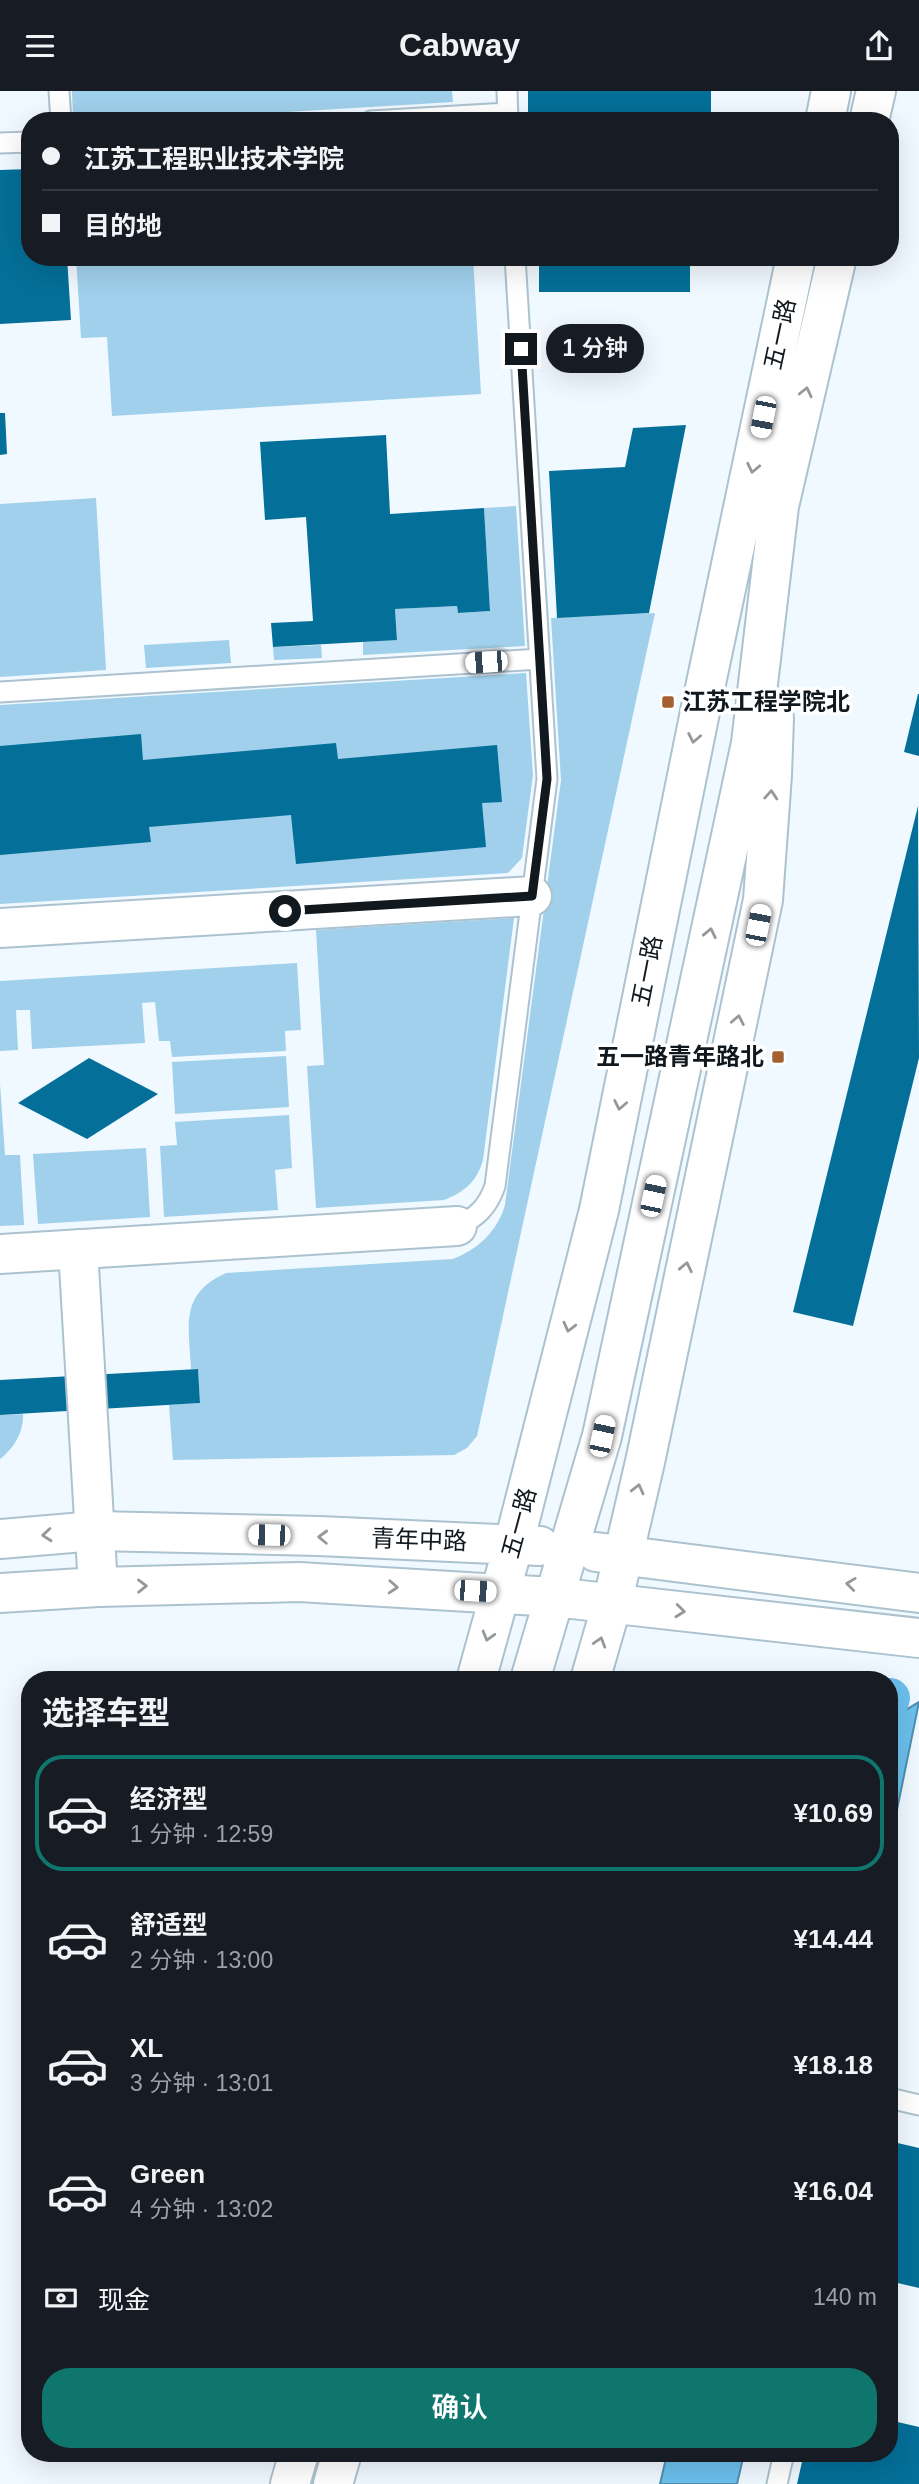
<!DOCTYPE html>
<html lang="zh">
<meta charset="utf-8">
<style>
body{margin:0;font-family:Helvetica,"Noto Sans SC",sans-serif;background:#242831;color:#f1f3f6;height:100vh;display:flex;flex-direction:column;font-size:26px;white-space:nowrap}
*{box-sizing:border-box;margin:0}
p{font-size:23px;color:#9ea1a6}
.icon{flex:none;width:38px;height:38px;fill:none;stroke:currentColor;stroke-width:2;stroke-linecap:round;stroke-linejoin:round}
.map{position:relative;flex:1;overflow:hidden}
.sheet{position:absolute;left:21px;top:1580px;width:877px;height:791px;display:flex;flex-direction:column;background:#171b24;border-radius:28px;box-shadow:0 7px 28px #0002}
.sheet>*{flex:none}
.hud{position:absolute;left:21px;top:21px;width:878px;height:154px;border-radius:28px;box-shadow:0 7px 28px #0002;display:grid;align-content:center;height:154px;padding:0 21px;background:#171b24}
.end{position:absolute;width:32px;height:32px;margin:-16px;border:9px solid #11191e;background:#fff;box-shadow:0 0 0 4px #fff}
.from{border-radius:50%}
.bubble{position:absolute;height:49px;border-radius:24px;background:#171b24;box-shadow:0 7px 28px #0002;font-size:23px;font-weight:600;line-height:49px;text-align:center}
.car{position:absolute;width:21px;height:42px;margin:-21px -10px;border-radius:9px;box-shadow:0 0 5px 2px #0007;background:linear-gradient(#fff 24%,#345 0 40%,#fff 0 76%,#345 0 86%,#fff 0)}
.hud b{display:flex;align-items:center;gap:24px;height:66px;font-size:26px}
.hud b+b{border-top:2px solid #363941}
.hud i{width:18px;height:18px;background:#f1f3f6}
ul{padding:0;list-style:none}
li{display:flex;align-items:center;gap:21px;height:116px;margin:0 14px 10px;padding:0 7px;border:4px solid transparent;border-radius:28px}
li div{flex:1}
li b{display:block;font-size:26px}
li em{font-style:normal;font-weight:600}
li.current{border-color:#0f766e}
li>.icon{width:63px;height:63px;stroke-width:1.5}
h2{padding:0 21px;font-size:32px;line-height:84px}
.pay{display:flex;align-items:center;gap:18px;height:77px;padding:0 21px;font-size:26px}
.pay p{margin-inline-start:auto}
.primary-button{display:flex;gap:14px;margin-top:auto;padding:14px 21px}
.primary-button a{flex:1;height:80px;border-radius:28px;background:#0f766e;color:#fff;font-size:28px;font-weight:600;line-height:80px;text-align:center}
header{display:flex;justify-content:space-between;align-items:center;height:91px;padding:0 21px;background:#171b24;font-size:32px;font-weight:600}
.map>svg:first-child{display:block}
.green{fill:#a0d0ec}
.water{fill:#6bc0ed;stroke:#508eaf;stroke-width:2}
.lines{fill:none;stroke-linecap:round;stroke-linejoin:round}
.canal{stroke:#6bc0ed;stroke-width:40}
.building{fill:#046f98}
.lane-casing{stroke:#acc2cf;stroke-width:23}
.street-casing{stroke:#acc2cf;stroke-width:42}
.secondary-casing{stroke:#acc2cf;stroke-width:42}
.lane{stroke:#fff;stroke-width:19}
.street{stroke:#fff;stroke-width:38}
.secondary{stroke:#fff;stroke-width:38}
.oneway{stroke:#94989a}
.route{stroke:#11191e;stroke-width:9}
.poi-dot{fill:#a46031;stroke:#fff;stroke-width:2.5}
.labels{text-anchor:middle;stroke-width:7;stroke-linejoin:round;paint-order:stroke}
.street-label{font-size:24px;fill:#11191e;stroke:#fff}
.poi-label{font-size:24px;font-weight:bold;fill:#11191e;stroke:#fff;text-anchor:start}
</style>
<header><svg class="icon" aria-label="menu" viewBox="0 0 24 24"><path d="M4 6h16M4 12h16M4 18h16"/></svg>Cabway<svg class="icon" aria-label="share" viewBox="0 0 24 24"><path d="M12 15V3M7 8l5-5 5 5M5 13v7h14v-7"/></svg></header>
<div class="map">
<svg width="919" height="2393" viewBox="0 0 919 2393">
<rect width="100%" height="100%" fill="#f0f9ff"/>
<!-- green -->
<path class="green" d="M 72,0 L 452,0 L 453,11 L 137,30 L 73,30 Z
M 76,166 L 473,166 L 481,303 L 112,325 L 107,246 L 81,247 Z
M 96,407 L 106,579 L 0,586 L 0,413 Z
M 516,415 L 525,555 L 363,564 L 363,551 L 397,548 L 395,518 L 457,515 L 458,522 L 490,520 L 484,417 Z
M 655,522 L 477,1345 L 467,1357 L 454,1364 L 173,1369 L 169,1314 L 200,1312 L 198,1278 L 191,1278 C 189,1235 179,1203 226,1182 L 453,1168 C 478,1158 497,1141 505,1114 L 561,689 L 551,527 Z
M 229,549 L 231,572 L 146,577 L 144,554 Z
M 321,554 L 322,567 L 274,569 L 273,556 Z
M 526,582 L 533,684 L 522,767 L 508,782 L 0,813 L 0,614 Z
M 514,827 L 483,1069 C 477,1090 465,1101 444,1109 L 316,1117 L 307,975 L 324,974 L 316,839 Z
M 297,872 L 301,939 L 285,940 L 286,960 L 172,966 L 170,950 L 159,950 L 155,911 L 142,912 L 145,952 L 32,958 L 30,919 L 16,919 L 18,959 L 0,960 L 0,890 Z
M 286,965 L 289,1016 L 175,1023 L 172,971 Z
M 0,993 L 5,1064 L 20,1064 L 24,1134 L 0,1135 Z
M 289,1024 L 292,1077 L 275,1079 L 278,1119 L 164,1126 L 160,1055 L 177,1054 L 175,1031 Z
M 146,1057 L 150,1126 L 38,1133 L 33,1063 Z
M 23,1323 C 24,1341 14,1357 0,1368 L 0,1324 Z"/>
<!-- water -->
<path class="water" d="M 919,1611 L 889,1758 L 889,1629 Z
M 667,2363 L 667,2362 L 744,2363 L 737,2393 L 660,2393 Z"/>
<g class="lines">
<!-- canal -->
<path class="canal" d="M 889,1610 L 890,1607"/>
</g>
<!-- building -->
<path class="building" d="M 528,0 L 711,0 L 711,30 L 528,30 Z
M 30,78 L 30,166 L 67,166 L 71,229 L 0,233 L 0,79 Z
M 539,166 L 690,166 L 690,201 L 539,201 Z
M 0,322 L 5,322 L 7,363 L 0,364 Z
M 686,334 L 649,522 L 557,527 L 549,380 L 625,376 L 633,337 Z
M 386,344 L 390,423 L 484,417 L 490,520 L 458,522 L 457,515 L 395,518 L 397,549 L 273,556 L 271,532 L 313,530 L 306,426 L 265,429 L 260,351 Z
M 918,603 L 919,603 L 919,665 L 904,661 Z
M 141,643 L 143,669 L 336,652 L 338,668 L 497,654 L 502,711 L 482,712 L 486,756 L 296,773 L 291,724 L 149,736 L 151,751 L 0,764 L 0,655 Z
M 918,715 L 919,967 L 853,1235 L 793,1221 Z
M 89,967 L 158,1003 L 87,1048 L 18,1012 Z
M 198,1278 L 200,1312 L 0,1324 L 0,1289 Z
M 889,2050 L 919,2057 L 919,2197 L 889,2190 Z
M 889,2329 L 919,2336 L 919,2393 L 797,2393 L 804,2362 L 889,2362 Z"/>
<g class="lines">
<!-- lane casing -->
<g class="lane-casing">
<path id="lane" d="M 59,0 L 61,30
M 507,0 L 508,30
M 371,30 L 507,22
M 0,52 L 30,51
M 0,601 L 540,568
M 457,1135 C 477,1127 488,1115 495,1095 L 547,688 L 515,166
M 889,2007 L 919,2014
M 777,2393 L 784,2362"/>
</g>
<!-- street casing -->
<g class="street-casing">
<path id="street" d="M 0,837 L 532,805
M 78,1158 L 98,1496
M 0,1163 L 457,1135"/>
</g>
<!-- secondary casing -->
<g class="secondary-casing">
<path id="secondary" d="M 825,30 L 831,0
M 869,30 L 876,0
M 0,1448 L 95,1440 L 319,1445 L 540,1455
M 596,1461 L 919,1502
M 0,1502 L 98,1496 L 299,1491 L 554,1506 L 919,1547
M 476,1589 L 514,1452 L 599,1119 L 701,616 L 796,166
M 530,1589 L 602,1345 L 751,652 L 779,415 L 837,166
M 590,1589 L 612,1513 L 645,1371 L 763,809 L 772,684 L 774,627
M 290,2393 L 299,2362
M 333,2393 L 342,2362"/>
</g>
<!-- lane -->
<use href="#lane" class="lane"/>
<!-- street -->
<use href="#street" class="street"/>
<!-- secondary -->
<use href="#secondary" class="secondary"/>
</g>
<!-- one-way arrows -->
<defs><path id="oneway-chevron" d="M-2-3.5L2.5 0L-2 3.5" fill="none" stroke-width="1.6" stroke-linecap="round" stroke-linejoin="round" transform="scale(1.75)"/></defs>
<g class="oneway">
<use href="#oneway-chevron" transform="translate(806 301) rotate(-77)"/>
<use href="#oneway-chevron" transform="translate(753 377) rotate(102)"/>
<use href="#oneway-chevron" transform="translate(694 647) rotate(101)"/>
<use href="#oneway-chevron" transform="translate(771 704) rotate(-86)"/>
<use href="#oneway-chevron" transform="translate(710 842) rotate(-78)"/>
<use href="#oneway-chevron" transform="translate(738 929) rotate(-79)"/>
<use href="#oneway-chevron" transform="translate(620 1014) rotate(101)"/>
<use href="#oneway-chevron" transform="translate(686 1176) rotate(-78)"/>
<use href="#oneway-chevron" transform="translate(569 1236) rotate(104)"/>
<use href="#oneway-chevron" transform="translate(638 1398) rotate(-76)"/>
<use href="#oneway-chevron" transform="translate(47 1444) rotate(175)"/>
<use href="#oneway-chevron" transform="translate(323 1446) rotate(-178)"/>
<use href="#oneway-chevron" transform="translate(851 1493) rotate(-173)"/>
<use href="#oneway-chevron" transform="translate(142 1495) rotate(-1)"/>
<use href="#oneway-chevron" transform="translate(393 1496) rotate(3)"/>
<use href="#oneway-chevron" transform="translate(680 1520) rotate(6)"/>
<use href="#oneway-chevron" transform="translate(488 1545) rotate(106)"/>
<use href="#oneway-chevron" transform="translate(600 1551) rotate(-73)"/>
</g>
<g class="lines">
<!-- route -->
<path class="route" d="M 285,820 L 532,805 L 547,688 L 521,258"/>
</g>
<!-- markers -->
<g class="poi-dot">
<rect x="661" y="604" width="14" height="14" rx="3.5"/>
<rect x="771" y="959" width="14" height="14" rx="3.5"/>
</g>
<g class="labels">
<!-- street labels -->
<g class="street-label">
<text transform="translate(780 243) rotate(-78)" y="8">五一路</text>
<text transform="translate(647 880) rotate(-79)" y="8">五一路</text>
<text transform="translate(519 1432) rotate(-75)" y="8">五一路</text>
<text transform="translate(419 1449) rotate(2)" y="8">青年中路</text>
</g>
<!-- poi labels -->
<g class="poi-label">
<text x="682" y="619">江苏工程学院北</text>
<text x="764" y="974" text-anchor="end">五一路青年路北</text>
</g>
</g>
</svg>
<i class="end from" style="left:285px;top:820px"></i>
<i class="end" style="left:521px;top:258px"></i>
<div class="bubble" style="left:546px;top:233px;width:98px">1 分钟</div>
<i class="car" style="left:763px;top:326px;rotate:191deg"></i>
<i class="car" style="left:486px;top:571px;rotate:266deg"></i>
<i class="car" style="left:758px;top:834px;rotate:11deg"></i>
<i class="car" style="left:653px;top:1105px;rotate:12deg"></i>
<i class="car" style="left:602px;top:1345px;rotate:12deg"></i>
<i class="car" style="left:269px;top:1444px;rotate:271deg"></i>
<i class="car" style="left:475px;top:1500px;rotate:93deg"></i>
<div class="hud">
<b><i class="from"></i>江苏工程职业技术学院</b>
<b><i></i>目的地</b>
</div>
<section class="sheet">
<h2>选择车型</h2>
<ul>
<li class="current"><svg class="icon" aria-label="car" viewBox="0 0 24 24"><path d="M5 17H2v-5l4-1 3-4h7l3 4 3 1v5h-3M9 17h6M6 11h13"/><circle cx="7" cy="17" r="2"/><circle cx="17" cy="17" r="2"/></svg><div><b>经济型</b><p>1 分钟 · 12:59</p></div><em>¥10.69</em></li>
<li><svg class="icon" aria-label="car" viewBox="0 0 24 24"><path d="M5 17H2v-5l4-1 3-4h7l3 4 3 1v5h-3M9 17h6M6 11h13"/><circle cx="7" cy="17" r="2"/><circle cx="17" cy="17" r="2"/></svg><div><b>舒适型</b><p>2 分钟 · 13:00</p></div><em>¥14.44</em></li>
<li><svg class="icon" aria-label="car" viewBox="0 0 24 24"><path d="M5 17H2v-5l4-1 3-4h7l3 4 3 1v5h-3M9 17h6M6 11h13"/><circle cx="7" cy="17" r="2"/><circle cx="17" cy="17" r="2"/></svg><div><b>XL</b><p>3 分钟 · 13:01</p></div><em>¥18.18</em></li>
<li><svg class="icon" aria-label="car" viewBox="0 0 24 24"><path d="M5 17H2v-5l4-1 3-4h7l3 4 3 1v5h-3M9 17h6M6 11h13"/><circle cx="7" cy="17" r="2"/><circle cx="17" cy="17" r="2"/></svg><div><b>Green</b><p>4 分钟 · 13:02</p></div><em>¥16.04</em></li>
</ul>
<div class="pay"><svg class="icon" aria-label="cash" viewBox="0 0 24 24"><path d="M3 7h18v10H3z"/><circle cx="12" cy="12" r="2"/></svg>现金<p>140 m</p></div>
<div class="primary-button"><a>确认</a></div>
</section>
</div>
